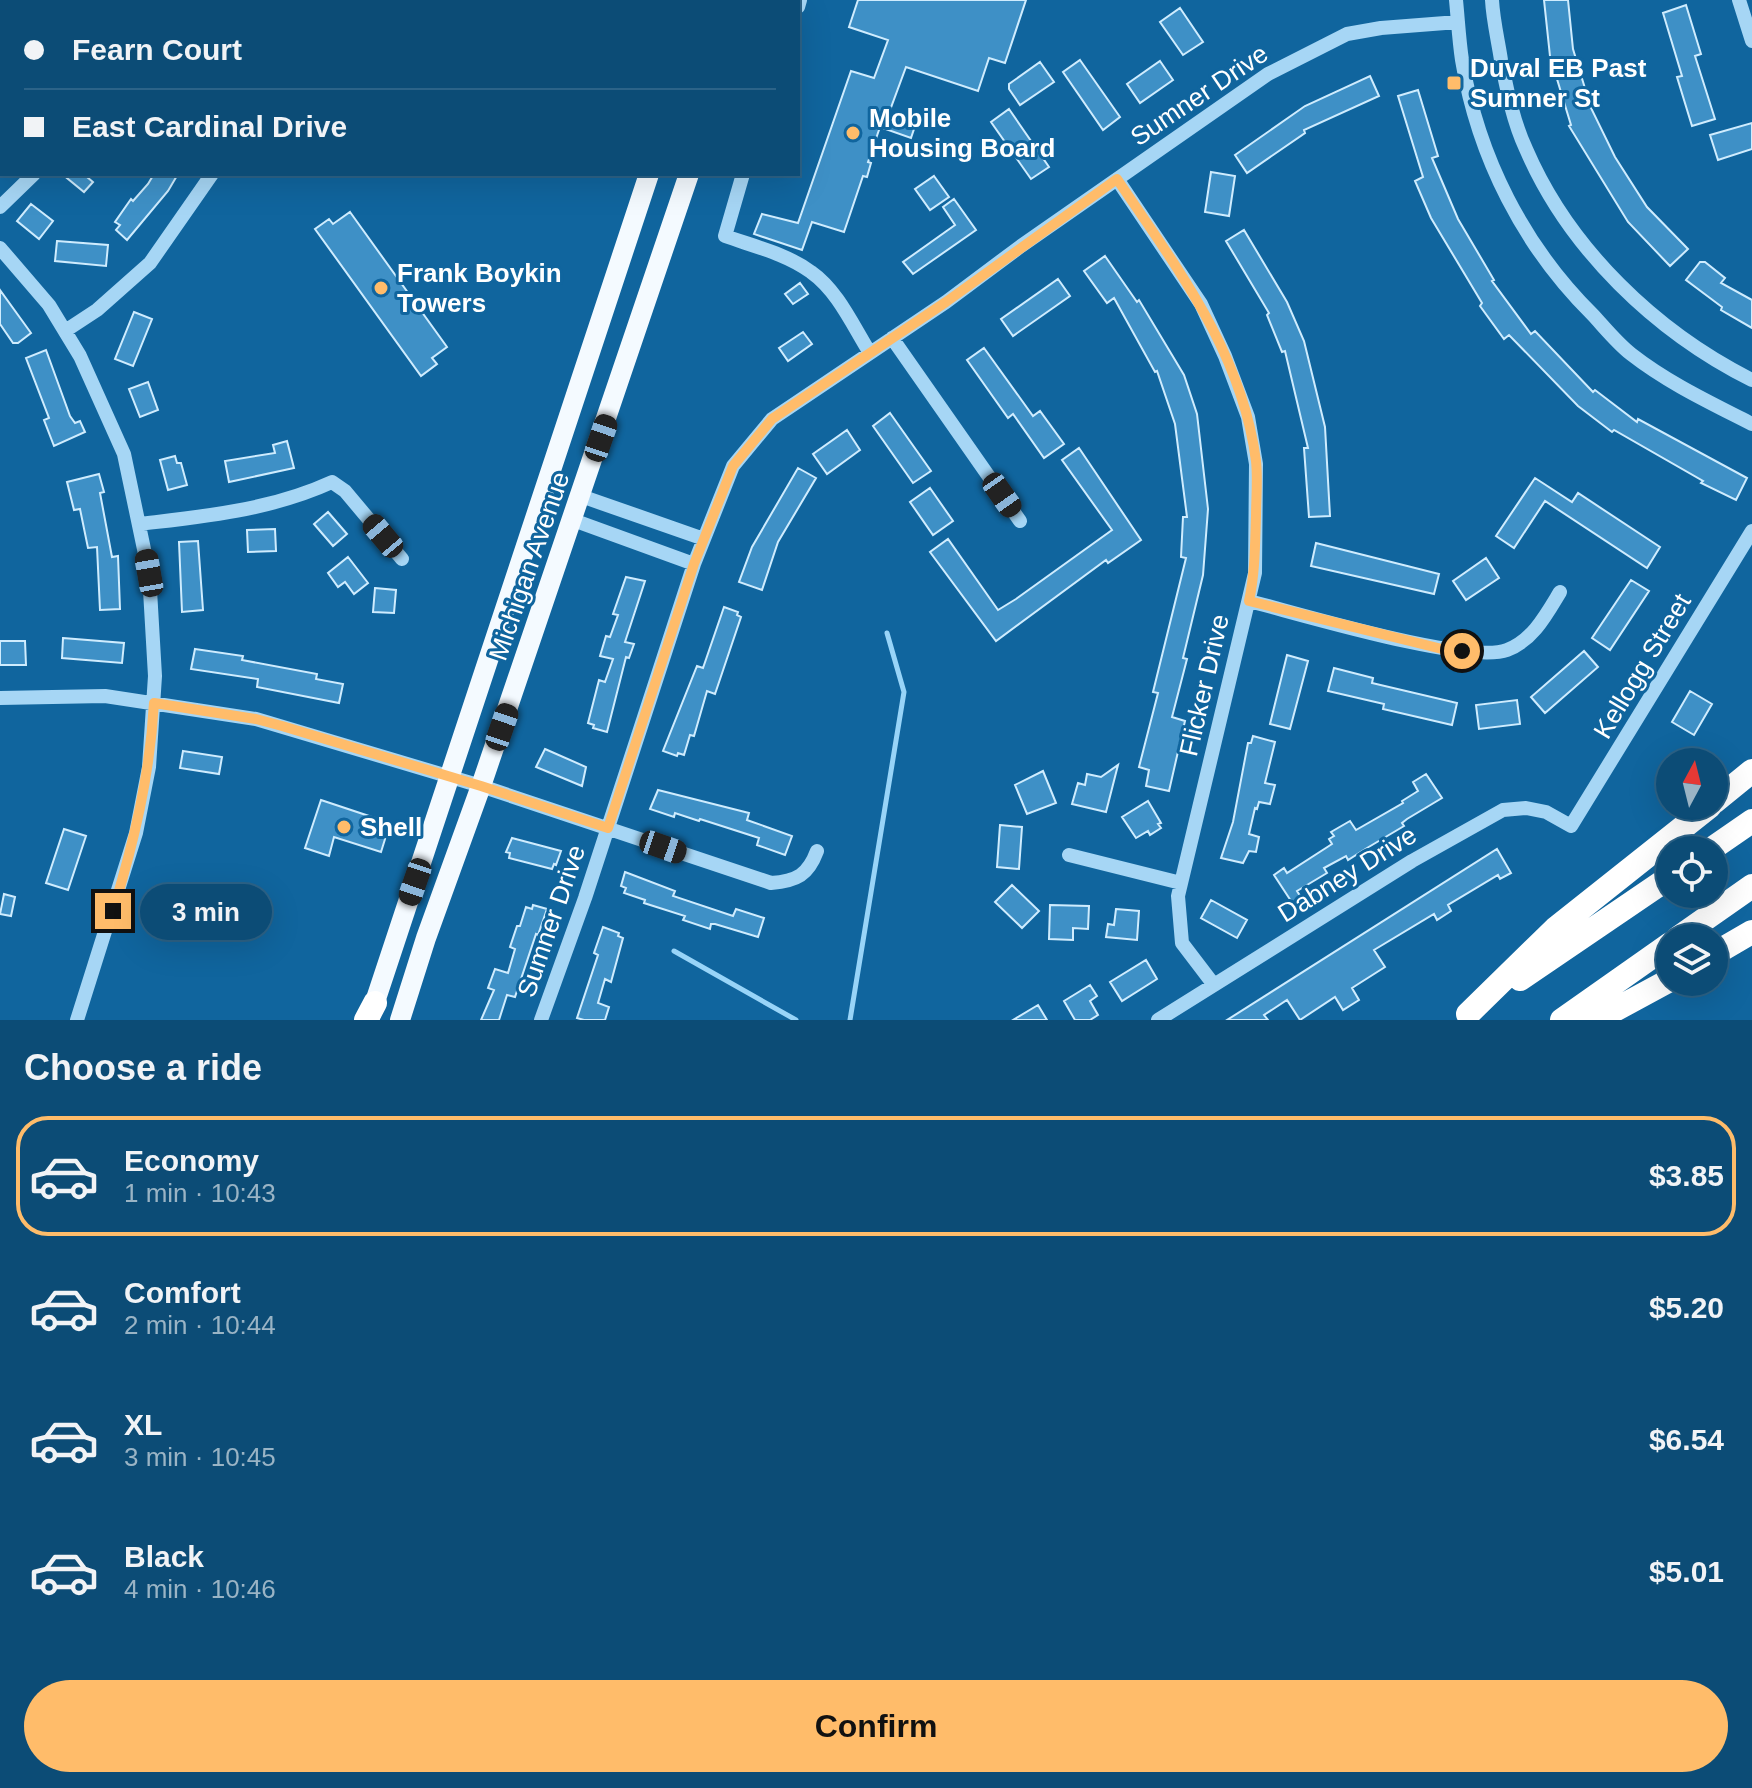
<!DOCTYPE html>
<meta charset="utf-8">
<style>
body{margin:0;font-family:Arial,sans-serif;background:#15537b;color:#f1f3f6;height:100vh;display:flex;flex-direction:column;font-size:30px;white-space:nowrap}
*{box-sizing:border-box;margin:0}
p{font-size:26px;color:#9ab4c5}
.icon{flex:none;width:44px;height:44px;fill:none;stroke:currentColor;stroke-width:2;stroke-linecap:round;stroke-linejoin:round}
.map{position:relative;height:1020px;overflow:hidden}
.drawer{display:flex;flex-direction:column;background:#0c4c76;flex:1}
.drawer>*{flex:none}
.guide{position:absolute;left:0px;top:0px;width:800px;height:176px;box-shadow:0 8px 32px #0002,0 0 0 2px #2c6388;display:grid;align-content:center;height:176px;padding:0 24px;background:#0c4c76}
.needle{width:52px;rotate:7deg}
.controls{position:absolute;left:1656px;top:748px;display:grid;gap:16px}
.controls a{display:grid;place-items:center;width:72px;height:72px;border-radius:50%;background:#0c4c76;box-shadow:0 8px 32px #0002,0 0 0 2px #2c6388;font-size:40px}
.end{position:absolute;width:36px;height:36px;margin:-18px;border:10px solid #ffbc6a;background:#111;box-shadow:0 0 0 4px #111}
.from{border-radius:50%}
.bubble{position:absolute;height:56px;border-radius:28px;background:#0c4c76;box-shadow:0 8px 32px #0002,0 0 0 2px #2c6388;font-size:26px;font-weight:700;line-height:56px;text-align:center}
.car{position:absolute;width:24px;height:48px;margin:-24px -12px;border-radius:10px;box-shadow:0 0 6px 2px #0007;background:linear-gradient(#222 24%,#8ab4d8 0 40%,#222 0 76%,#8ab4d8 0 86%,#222 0)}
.guide b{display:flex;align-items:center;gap:28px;height:76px;font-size:30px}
.guide b+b{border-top:2px solid #2c6388}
.guide i{width:20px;height:20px;background:#f1f3f6}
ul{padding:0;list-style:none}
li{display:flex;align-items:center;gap:24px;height:120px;margin:0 16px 12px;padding:0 8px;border:4px solid transparent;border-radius:32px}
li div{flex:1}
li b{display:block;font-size:30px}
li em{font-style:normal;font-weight:700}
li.active{border-color:#ffbc6a}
li>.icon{width:72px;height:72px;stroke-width:1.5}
h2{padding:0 24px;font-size:36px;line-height:96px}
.button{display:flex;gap:16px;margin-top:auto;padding:16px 24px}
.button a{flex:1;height:92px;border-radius:48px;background:#ffbc6a;color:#111;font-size:32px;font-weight:700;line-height:92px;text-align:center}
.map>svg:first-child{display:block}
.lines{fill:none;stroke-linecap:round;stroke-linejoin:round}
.stream{stroke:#98d4f8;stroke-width:5}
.building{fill:#3e90c6;stroke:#cfecfe;stroke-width:2}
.minor{stroke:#a6d6f5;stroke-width:14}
.major{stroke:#f4faff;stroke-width:20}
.highway{stroke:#fff;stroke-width:24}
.route{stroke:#ffbc6a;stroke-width:10}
.poi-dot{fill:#ffbc6a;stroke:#10659e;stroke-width:3}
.labels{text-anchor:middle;stroke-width:6;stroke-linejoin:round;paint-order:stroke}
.poi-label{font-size:26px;font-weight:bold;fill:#fff;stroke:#10659e;text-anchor:start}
.street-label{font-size:26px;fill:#fff;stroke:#10659e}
</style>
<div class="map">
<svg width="1752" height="1020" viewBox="0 0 1752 1020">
<rect width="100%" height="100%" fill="#10659e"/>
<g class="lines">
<!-- stream -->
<path class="stream" d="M 674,951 L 796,1020
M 850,1020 L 904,692 L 887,633"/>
</g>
<!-- building -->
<path class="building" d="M 858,0 L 1026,0 L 1005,63 L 989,58 L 978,91 L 906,67 L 889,113 L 916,123 L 911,138 L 880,127 L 868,162 L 871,163 L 867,177 L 863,176 L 844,232 L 812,222 L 802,250 L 754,234 L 762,214 L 798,223 L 851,71 L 874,78 L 888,40 L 849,27 Z
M 1544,0 L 1568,0 L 1573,49 L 1591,108 L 1615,157 L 1647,207 L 1688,249 L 1670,266 L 1628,222 L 1569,126 L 1571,125 L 1550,56 Z
M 1686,5 L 1701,54 L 1695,56 L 1715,119 L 1692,126 L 1677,77 L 1682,76 L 1663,13 Z
M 1180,8 L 1203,42 L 1183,55 L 1160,22 Z
M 1080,60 L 1120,117 L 1103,130 L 1063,72 Z
M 1160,61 L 1173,80 L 1140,103 L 1127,84 Z
M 1040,62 L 1054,82 L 1020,105 L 1009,89 L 1009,84 Z
M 1370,76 L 1379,96 L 1304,130 L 1305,133 L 1247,173 L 1235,155 L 1305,106 Z
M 1418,90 L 1438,156 L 1432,158 L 1458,219 L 1494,280 L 1492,281 L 1531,334 L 1535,331 L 1593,392 L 1595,390 L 1637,422 L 1638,419 L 1747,478 L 1736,500 L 1701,483 L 1703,481 L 1614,430 L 1612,432 L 1578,406 L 1509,335 L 1504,339 L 1480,306 L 1482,303 L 1431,218 L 1415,181 L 1423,177 L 1398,96 Z
M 1009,109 L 1049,167 L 1031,179 L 991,122 Z
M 1752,123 L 1752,149 L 1718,160 L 1710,135 Z
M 1211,172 L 1235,176 L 1229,216 L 1205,212 Z
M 62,174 L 89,174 L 87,177 L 93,182 L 84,192 Z
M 154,174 L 178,174 L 168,191 L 127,240 L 116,230 L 120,225 L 115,222 L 131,199 L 133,201 L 148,184 Z
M 934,176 L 949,197 L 930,210 L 915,189 Z
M 954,199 L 976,230 L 913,274 L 903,262 L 955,225 L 943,207 Z
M 31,204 L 53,221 L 39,239 L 17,221 Z
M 350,212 L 447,347 L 432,358 L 437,364 L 421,376 L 315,229 L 329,219 L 333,224 Z
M 1244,230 L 1287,302 L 1304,341 L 1325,427 L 1330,516 L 1309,517 L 1304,448 L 1308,448 L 1285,351 L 1282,352 L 1267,315 L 1269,313 L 1226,241 Z
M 57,241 L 108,245 L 106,266 L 55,261 Z
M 1105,256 L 1137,302 L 1139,300 L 1184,375 L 1197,414 L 1208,509 L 1203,575 L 1183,658 L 1187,659 L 1172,717 L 1185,721 L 1169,791 L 1146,786 L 1149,770 L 1139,767 L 1158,693 L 1153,692 L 1186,558 L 1181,557 L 1183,517 L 1187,517 L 1175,424 L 1157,371 L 1155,372 L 1114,298 L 1107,303 L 1084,271 Z
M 1700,262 L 1705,262 L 1725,278 L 1721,283 L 1752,300 L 1752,328 L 1721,310 L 1722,307 L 1686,280 Z
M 1058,279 L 1070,296 L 1013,336 L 1001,319 Z
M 800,283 L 808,294 L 793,304 L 785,294 Z
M 0,290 L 31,333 L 18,343 L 13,343 L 0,324 Z
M 134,312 L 152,319 L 133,366 L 115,359 Z
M 803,332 L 812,344 L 788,361 L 779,348 Z
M 984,348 L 1033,416 L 1040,411 L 1064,444 L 1044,458 L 1013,414 L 1008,418 L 967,360 Z
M 46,350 L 70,416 L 75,423 L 80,421 L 85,432 L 54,446 L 44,420 L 49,418 L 26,358 Z
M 148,382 L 158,410 L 140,417 L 129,389 Z
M 890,413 L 931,471 L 913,483 L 873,426 Z
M 847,430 L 860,450 L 827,474 L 813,454 Z
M 287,441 L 294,468 L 229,482 L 225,461 L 275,453 L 273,445 Z
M 1079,448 L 1141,540 L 1108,563 L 1106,560 L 996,641 L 930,552 L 948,539 L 998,610 L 1016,599 L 1112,530 L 1062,460 Z
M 175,456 L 177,463 L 181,463 L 187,485 L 168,490 L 160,460 Z
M 798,468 L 816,478 L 778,542 L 762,590 L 739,582 L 752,547 Z
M 99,474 L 104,492 L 100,493 L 112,557 L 118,556 L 120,609 L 100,610 L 97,547 L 88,548 L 80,509 L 74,510 L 67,482 Z
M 1535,478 L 1572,502 L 1578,493 L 1660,547 L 1647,568 L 1545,501 L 1514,548 L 1496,536 Z
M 930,488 L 953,521 L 933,535 L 910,502 Z
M 328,512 L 347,534 L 333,546 L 314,524 Z
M 275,529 L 276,551 L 248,552 L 247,530 Z
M 198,541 L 203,610 L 182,612 L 179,542 Z
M 1316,543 L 1439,574 L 1434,594 L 1311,566 Z
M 348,557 L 368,583 L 354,594 L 345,582 L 338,587 L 328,573 Z
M 1486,558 L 1499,578 L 1466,600 L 1453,581 Z
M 626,577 L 645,581 L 625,642 L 634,644 L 629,658 L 626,657 L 607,732 L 593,728 L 594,725 L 588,723 L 599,680 L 605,682 L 613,659 L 600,656 L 606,636 L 610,637 L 618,615 L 613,614 Z
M 1631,580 L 1649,591 L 1610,650 L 1592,638 Z
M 375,588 L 396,590 L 394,613 L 373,612 Z
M 724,607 L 738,612 L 737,615 L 741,617 L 715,694 L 707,691 L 694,736 L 690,735 L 684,755 L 678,753 L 677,756 L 663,751 L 697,666 L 703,668 Z
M 63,638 L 124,643 L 122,663 L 62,658 Z
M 0,641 L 25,641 L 26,665 L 0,665 Z
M 195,649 L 243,656 L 242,660 L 317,674 L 316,679 L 343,684 L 339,703 L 257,687 L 258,679 L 191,669 Z
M 1584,651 L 1598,667 L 1545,713 L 1531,697 Z
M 1287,655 L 1308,661 L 1290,729 L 1270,724 Z
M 1334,668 L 1373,678 L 1372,683 L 1457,703 L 1452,725 L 1383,709 L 1384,704 L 1328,691 Z
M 1690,691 L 1712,704 L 1694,735 L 1672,722 Z
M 1517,700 L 1520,724 L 1479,729 L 1476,705 Z
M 1253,736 L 1275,742 L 1265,783 L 1275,785 L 1270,804 L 1259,802 L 1257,809 L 1255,808 L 1249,834 L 1259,837 L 1256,852 L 1249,851 L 1243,863 L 1221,858 L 1233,822 L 1248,743 L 1251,743 Z
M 545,749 L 586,767 L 582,786 L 536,767 Z
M 183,751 L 222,757 L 219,774 L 180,768 Z
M 1118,765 L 1106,812 L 1072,804 L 1078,783 L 1085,785 L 1087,774 L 1101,777 Z
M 1043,771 L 1056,803 L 1027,814 L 1015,785 Z
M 1426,774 L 1442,798 L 1407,819 L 1402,823 L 1404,826 L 1367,848 L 1348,860 L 1346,856 L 1324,868 L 1327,873 L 1297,891 L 1302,899 L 1293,904 L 1274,875 L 1284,868 L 1287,873 L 1332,844 L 1329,839 L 1334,836 L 1331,832 L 1350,821 L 1356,830 L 1403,803 L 1402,801 L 1418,791 L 1413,782 Z
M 658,790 L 749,813 L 747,820 L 792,836 L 785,855 L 757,845 L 759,838 L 700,819 L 699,821 L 675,813 L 674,817 L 650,809 Z
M 321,800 L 390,823 L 381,852 L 334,837 L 329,856 L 305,848 Z
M 1148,801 L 1161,823 L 1158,824 L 1161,828 L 1150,835 L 1148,831 L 1136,838 L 1122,817 Z
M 1000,825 L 1022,827 L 1019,869 L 997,867 Z
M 64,829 L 86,836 L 68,890 L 46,883 Z
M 512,838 L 561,851 L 556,865 L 554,864 L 552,869 L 509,858 L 510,853 L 506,852 Z
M 1497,849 L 1511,873 L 1500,879 L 1498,875 L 1448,905 L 1451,911 L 1437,920 L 1434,914 L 1374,950 L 1385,967 L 1352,988 L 1359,1000 L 1343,1010 L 1335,997 L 1300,1020 L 1287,1000 L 1264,1015 L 1268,1020 L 1227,1020 Z
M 625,872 L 675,891 L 673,896 L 733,916 L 736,909 L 764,918 L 758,937 L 715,924 L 711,924 L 710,929 L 683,920 L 685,916 L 644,903 L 645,900 L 624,893 L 626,888 L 621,886 Z
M 1012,885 L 1039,911 L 1022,928 L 995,902 Z
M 4,894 L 15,897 L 11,916 L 0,914 Z
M 1211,900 L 1247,920 L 1237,938 L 1201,918 Z
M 533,905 L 547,909 L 538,935 L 536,934 L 515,997 L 507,995 L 499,1020 L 481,1020 L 494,990 L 488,988 L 495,969 L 508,973 L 515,949 L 510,947 L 517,926 L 520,926 L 526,907 L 532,909 Z
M 1050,905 L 1089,906 L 1088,929 L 1073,928 L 1073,940 L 1049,939 Z
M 1116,909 L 1139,911 L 1137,940 L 1106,937 L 1108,924 L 1114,925 Z
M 603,927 L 619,933 L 618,936 L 623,938 L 611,982 L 605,979 L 598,1003 L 609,1007 L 605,1020 L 584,1020 L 577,1018 L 598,955 L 594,953 Z
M 1146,960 L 1157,979 L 1122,1001 L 1110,982 Z
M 1090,985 L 1097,996 L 1090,1001 L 1098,1015 L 1090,1020 L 1075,1020 L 1064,1001 Z
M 1038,1005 L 1047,1020 L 1013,1020 Z"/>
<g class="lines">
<!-- minor -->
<path class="minor" d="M 88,0 L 95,2
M 592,0 L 592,2
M 1456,0 C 1458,20 1459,40 1462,60 C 1478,157 1524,247 1593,315 C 1605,328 1617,343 1631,354 C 1668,383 1711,403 1752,424
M 1492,0 C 1493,20 1498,40 1501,60 C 1507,90 1513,121 1526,149 C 1569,249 1656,332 1752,380
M 1739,0 L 1752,41
M 292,2 L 292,0
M 426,2 L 427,0
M 798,7 L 800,0
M 743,174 L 725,236 C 753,246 787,254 811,272 C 838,291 853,326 870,353
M 1117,179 L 1201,304 L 1225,356 L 1248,417 L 1256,464 L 1255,573 L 1178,896 L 1182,943 L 1214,985
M 0,207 L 34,174
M 0,248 L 49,305 L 80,356 L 124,454 L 149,573 L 155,676 L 149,767 L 136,833 L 77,1020
M 65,331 L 97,310 L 150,263 L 212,174
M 892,338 L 1020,521
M 581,496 L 704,539
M 573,520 L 694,564
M 140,524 C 206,516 271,510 332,482 L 345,491 L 402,559
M 1249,601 C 1297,613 1468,665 1507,650 C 1533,640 1546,615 1560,592
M 0,698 L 105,696 L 256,719 L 481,786 L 771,883 C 797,881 808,875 817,851
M 1069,855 L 1181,883
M 541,1020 L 585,898 L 694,564 L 733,466 L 772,419 L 946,302 L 1021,246 L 1268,74 L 1347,34 L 1381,28 L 1458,22
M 1158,1020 L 1412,861 L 1503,810 L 1526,808 L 1546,812 L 1571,826 L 1752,531"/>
<!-- major -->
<path class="major" d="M 707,2 L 708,0
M 747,2 L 747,0
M 370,1017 C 464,736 554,454 649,174
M 400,1020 L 426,938 L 481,786 L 689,174"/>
<!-- highway -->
<path class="highway" d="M 1714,802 L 1752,771
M 1710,850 L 1752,821
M 1678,938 L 1752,886
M 1714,954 L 1752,932
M 1520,979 L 1670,877
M 1468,1014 L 1555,929 L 1710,806
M 366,1020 L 375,1003
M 1562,1020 L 1670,944
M 1596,1020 L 1670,980"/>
</g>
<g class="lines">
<!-- route -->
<path class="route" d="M 113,911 C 134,842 150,775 154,703 L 256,719 L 282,726 L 481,786 L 608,828 L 694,564 L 733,466 L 772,419 L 946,302 L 1117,179 C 1177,268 1242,352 1256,461 C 1258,479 1256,499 1256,516 C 1255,546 1255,573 1249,601 L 1442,649 L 1462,651"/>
</g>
<!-- markers -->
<g class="poi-dot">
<rect x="1446" y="75" width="16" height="16" rx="4"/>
<circle cx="853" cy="133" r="8"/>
<circle cx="381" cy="288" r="8"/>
<circle cx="344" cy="827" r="8"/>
</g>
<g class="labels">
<!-- poi labels -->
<g class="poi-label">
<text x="1470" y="77">Duval EB Past<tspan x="1470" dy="30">Sumner St</tspan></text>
<text x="869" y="127">Mobile<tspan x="869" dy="30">Housing Board</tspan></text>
<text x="397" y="282">Frank Boykin<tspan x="397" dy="30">Towers</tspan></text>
<text x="360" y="836">Shell</text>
</g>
<!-- street labels -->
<g class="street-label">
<text transform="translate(1199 95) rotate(-34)" y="9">Sumner Drive</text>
<text transform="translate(529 566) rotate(-71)" y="9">Michigan Avenue</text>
<text transform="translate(1642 666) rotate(-59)" y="9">Kellogg Street</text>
<text transform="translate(1204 685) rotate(-77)" y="9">Flicker Drive</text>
<text transform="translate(1347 874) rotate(-32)" y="9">Dabney Drive</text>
<text transform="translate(551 921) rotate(-71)" y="9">Sumner Drive</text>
</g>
</g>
</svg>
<div class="controls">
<a><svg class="needle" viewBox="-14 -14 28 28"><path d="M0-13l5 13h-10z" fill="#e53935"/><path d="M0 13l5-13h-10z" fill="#9ab4c5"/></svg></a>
<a><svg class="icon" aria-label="locate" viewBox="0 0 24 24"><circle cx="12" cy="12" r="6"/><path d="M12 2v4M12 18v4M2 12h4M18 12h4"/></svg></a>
<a><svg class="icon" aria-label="layers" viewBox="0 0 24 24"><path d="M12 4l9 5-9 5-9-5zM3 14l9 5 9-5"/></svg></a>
</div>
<i class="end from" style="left:1462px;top:651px"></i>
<i class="end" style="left:113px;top:911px"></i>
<div class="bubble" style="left:140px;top:884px;width:132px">3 min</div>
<i class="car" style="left:601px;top:438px;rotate:19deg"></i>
<i class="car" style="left:1002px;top:495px;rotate:145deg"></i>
<i class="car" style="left:383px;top:536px;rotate:320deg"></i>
<i class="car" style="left:149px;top:573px;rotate:350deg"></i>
<i class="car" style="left:502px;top:727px;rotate:19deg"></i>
<i class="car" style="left:663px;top:847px;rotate:109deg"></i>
<i class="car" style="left:415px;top:882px;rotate:199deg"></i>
<div class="guide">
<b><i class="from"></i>Fearn Court</b>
<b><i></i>East Cardinal Drive</b>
</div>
</div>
<section class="drawer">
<h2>Choose a ride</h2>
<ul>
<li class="active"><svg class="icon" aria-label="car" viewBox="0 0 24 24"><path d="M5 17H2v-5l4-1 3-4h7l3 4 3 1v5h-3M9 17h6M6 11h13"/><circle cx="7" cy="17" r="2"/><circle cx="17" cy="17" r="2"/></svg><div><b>Economy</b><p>1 min · 10:43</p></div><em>$3.85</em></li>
<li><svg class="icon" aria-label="car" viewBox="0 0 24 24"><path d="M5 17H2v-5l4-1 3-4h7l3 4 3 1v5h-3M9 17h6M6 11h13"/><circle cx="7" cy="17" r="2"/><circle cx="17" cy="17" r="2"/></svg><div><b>Comfort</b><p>2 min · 10:44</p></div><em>$5.20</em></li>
<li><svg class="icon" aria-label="car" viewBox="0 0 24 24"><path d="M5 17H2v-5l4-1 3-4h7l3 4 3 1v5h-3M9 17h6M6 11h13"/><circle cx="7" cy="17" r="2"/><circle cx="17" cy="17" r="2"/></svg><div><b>XL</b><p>3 min · 10:45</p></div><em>$6.54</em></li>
<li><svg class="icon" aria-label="car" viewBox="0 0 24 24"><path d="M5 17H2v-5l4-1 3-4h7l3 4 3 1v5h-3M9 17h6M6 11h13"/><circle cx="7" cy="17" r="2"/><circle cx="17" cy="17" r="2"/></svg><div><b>Black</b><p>4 min · 10:46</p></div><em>$5.01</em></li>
</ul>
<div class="button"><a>Confirm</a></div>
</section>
